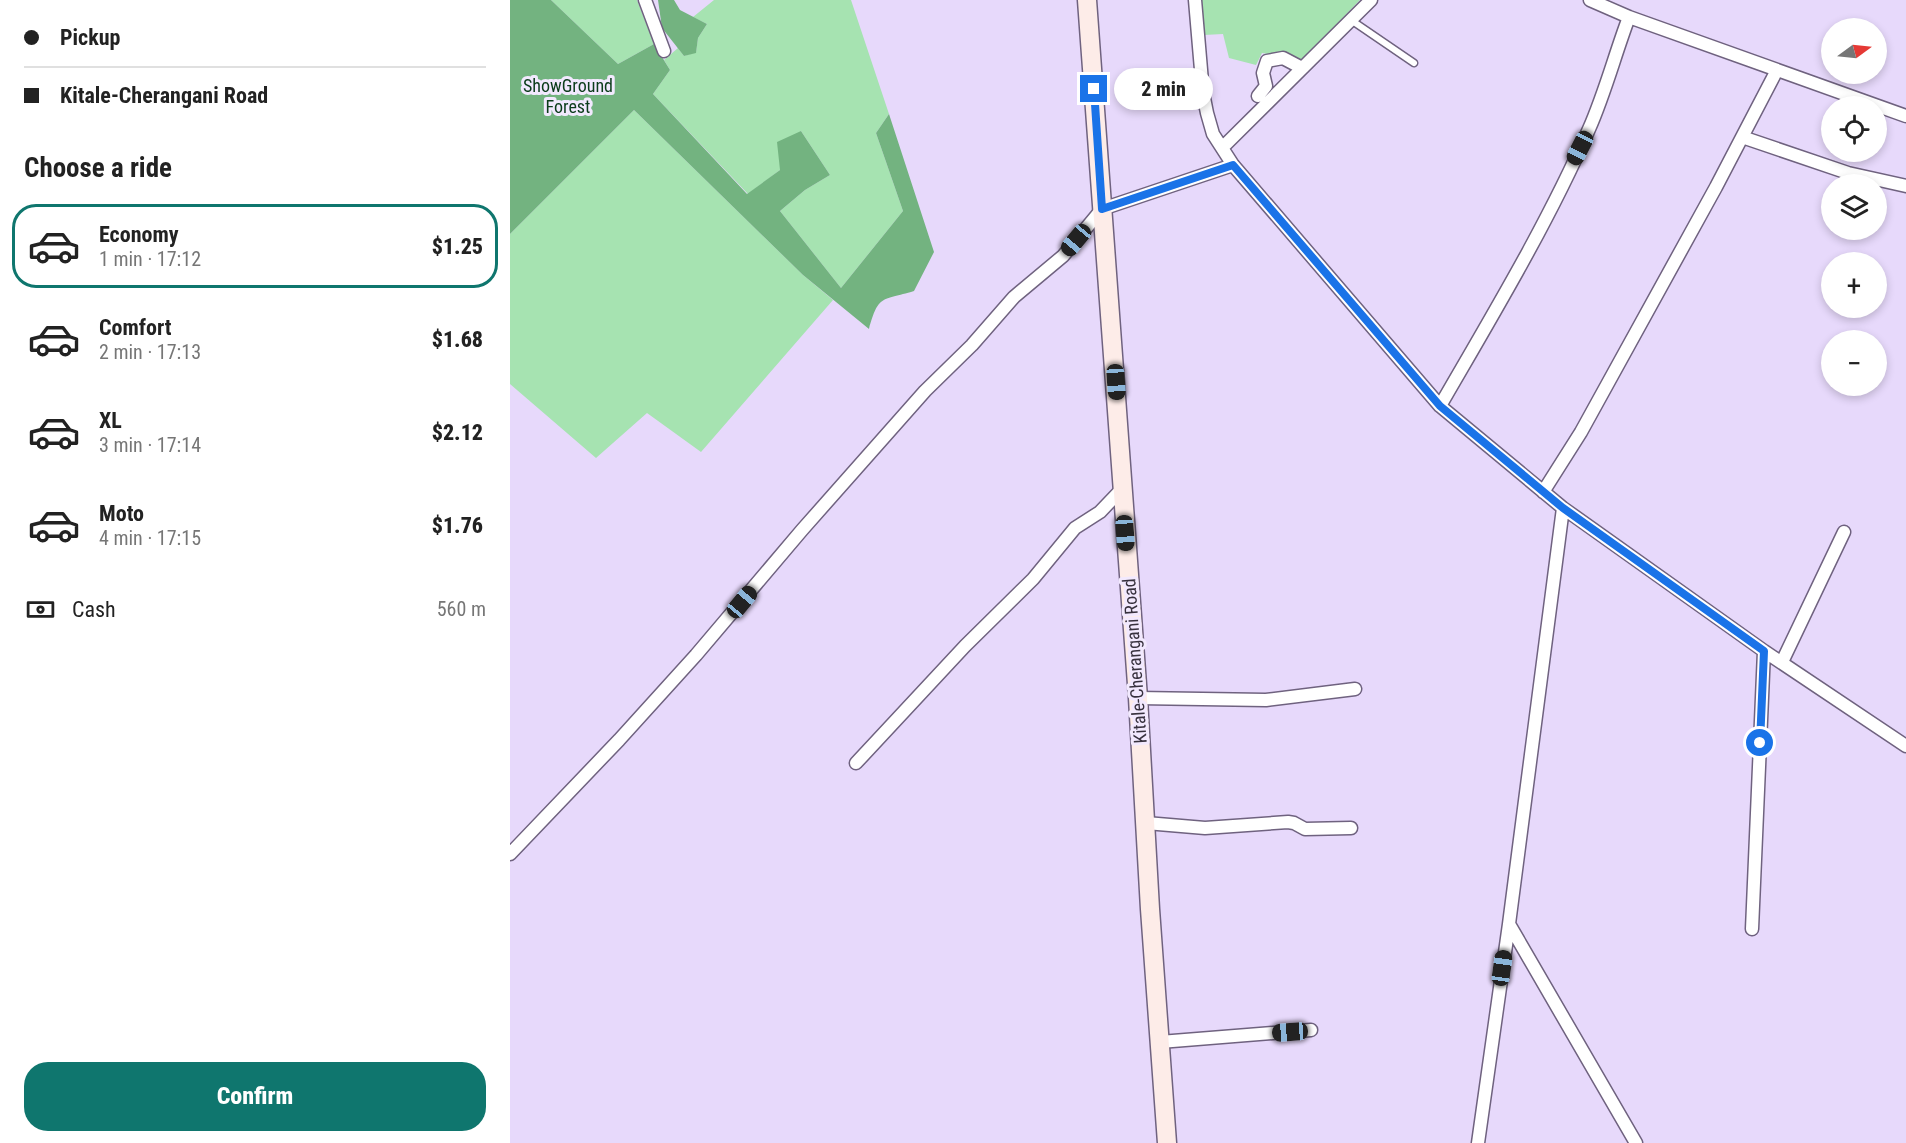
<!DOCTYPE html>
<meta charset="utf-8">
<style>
body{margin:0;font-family:"Roboto Condensed",sans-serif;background:#f6f6f6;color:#222;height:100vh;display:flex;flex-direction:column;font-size:22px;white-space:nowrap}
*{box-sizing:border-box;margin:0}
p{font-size:20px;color:#767676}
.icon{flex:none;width:33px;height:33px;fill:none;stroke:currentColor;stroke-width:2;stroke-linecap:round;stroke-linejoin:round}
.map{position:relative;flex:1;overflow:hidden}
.details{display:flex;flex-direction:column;background:#fff;width:510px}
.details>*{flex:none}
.top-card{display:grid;align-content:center;height:132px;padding:0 24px;background:#fff}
.needle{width:39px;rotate:75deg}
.tools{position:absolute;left:1311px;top:18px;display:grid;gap:12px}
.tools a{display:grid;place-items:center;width:66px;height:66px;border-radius:50%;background:#fff;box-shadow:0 3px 9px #0003;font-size:30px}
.end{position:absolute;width:27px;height:27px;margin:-14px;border:8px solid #1a73e8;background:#fff;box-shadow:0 0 0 3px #fff}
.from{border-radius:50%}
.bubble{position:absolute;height:42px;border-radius:21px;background:#fff;box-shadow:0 3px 9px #0003;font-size:20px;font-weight:800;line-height:42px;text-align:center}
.car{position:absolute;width:18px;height:36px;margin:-18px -9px;border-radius:8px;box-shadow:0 0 4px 2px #0007;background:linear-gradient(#222 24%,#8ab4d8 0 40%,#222 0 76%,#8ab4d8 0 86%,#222 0)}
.top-card b{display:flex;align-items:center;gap:21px;height:57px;font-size:22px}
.top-card b+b{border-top:2px solid #e0e0e0}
.top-card i{width:15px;height:15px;background:#222}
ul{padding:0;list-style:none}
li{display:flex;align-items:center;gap:18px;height:84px;margin:0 12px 9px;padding:0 12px;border:3px solid transparent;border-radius:24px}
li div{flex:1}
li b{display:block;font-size:22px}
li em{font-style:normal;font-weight:800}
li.active{border-color:#0f766e}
li>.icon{width:54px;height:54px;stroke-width:1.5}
h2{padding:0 24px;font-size:27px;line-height:72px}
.pay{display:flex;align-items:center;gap:15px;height:66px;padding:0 24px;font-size:22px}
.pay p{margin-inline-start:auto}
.button{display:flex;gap:12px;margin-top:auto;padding:12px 24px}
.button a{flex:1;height:69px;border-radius:24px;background:#0f766e;color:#fff;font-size:24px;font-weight:800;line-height:69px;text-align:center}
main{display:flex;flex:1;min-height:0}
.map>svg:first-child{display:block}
.green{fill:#a6e3b1}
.forest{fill:#73b380}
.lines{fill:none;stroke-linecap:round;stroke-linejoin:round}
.lane-casing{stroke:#6f627f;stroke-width:9}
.street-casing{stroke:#6f627f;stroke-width:15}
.secondary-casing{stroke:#6f627f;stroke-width:21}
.lane{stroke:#fff;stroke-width:6}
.street{stroke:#fff;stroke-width:12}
.secondary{stroke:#fdece8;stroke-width:18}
.route{stroke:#1a73e8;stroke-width:8}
.labels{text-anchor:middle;stroke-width:6;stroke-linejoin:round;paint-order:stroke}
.park-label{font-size:18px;fill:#0b3c1a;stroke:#f2e9fe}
.street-label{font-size:18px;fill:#37313e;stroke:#f2e9fe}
</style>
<main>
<section class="details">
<div class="top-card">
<b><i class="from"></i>Pickup</b>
<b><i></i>Kitale-Cherangani Road</b>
</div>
<h2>Choose a ride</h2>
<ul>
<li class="active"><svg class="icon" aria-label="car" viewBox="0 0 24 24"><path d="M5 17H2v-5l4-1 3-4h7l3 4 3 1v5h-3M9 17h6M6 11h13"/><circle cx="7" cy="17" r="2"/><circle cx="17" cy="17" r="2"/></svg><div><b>Economy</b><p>1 min · 17:12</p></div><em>$1.25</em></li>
<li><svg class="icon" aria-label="car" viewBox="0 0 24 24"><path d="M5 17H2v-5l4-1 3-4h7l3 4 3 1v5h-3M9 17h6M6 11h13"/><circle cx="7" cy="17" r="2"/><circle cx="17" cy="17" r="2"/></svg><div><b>Comfort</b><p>2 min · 17:13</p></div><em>$1.68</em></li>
<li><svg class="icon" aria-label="car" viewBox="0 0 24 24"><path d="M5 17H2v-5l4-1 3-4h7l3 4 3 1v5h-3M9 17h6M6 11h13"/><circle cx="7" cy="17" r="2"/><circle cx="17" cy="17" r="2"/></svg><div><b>XL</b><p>3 min · 17:14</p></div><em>$2.12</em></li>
<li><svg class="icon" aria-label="car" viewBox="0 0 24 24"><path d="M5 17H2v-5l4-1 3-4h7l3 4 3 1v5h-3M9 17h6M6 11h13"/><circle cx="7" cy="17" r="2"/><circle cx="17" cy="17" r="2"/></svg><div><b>Moto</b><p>4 min · 17:15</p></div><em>$1.76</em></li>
</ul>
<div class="pay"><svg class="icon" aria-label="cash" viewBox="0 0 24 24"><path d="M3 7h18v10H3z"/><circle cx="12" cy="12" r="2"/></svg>Cash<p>560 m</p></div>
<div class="button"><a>Confirm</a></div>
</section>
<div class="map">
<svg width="1396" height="1143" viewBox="0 0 1396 1143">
<rect width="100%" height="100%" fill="#e7d9fb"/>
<!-- green -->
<path class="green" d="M 41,0 L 127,0 L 144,44 L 108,64 Z
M 204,0 L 341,0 L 379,114 L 366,133 L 393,211 L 331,288 L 270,211 L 295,190 L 320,175 L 291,131 L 270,170 L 238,194 L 143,94 L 160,70 L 154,60 L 168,48 L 174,56 L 186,52 L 188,38 L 197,24 L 183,17 Z
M 688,0 L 850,0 L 792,60 L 752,53 L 746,65 L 719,58 L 713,34 L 694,35 Z
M 124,110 L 293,275 L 323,300 L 191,452 L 137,413 L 86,458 L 0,384 L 0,234 Z"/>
<!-- forest -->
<path class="forest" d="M 0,0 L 41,0 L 108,64 L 144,44 L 160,70 L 143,94 L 237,194 L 270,170 L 267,142 L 291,131 L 320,175 L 295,190 L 270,211 L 331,288 L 393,211 L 366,133 L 379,114 L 424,252 L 404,291 C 371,301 369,294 359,329 L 293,275 L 124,110 L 0,234 Z
M 148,0 L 164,0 L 170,10 L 197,24 L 188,38 L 186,53 L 174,56 L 152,28 Z"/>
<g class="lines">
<!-- lane casing -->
<g class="lane-casing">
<path id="lane" d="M 841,20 L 904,63"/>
</g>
<!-- street casing -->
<g class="street-casing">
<path id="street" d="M 135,0 L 154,51
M 685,0 L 693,93 L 697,113 L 703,134 L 723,165 L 930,406 L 1053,508 L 1254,651 L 1396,746
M 1080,0 L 1119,17 L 1396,116
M 748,96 L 756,86 L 753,73 L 757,61 L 773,58 L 792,68
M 1232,137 L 1338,173 L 1396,186
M 712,148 L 861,0
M 930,406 C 982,316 1037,225 1079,129 C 1095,93 1105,54 1119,17
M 1033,492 L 1071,432 L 1206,187 L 1267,70
M 1272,662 L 1334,532
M 628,698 L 756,700 L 845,689
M 346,763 L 455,646 L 523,579 L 565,528 L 590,512 L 612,489
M 636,823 L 695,828 L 778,822 L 784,823 L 795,829 L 841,828
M 0,854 L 109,740 L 186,655 L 292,530 L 415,391 L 462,345 L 504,297 L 553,256 L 592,209 L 723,165
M 999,924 L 1126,1143
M 1242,929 L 1254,651
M 650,1042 L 801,1030
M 968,1143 L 999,924 L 1053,508"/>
</g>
<!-- secondary casing -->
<g class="secondary-casing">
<path id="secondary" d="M 577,0 L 628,698 L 640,909 L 657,1143"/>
</g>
<!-- lane -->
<use href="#lane" class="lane"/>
<!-- street -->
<use href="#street" class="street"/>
<!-- secondary -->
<use href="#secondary" class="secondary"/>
</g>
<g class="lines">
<!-- route -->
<path class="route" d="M 584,89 L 592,209 L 723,165 L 930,406 L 1053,508 L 1254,651 L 1250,743"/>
</g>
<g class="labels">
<!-- park labels -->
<g class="park-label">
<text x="58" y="92">ShowGround<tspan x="58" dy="21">Forest</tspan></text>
</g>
<!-- street labels -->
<g class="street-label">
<text transform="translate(625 661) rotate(-94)" y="6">Kitale-Cherangani Road</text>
</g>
</g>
</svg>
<div class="tools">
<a><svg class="needle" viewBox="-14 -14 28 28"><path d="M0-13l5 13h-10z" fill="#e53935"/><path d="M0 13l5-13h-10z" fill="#767676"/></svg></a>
<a><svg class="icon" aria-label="locate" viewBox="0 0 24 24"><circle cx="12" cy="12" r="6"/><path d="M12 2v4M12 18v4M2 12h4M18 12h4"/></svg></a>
<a><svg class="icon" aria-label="layers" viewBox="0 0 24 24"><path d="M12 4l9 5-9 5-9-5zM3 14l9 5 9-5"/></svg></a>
<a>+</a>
<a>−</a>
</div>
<i class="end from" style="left:1250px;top:743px"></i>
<i class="end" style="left:584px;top:89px"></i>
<div class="bubble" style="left:604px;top:68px;width:99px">2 min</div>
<i class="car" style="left:1070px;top:148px;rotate:207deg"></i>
<i class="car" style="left:566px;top:240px;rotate:220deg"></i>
<i class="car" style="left:606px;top:382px;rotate:176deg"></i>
<i class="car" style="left:615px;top:533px;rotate:176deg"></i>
<i class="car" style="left:232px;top:602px;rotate:40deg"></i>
<i class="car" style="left:992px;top:968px;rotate:8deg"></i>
<i class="car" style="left:780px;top:1032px;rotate:266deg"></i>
</div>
</main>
